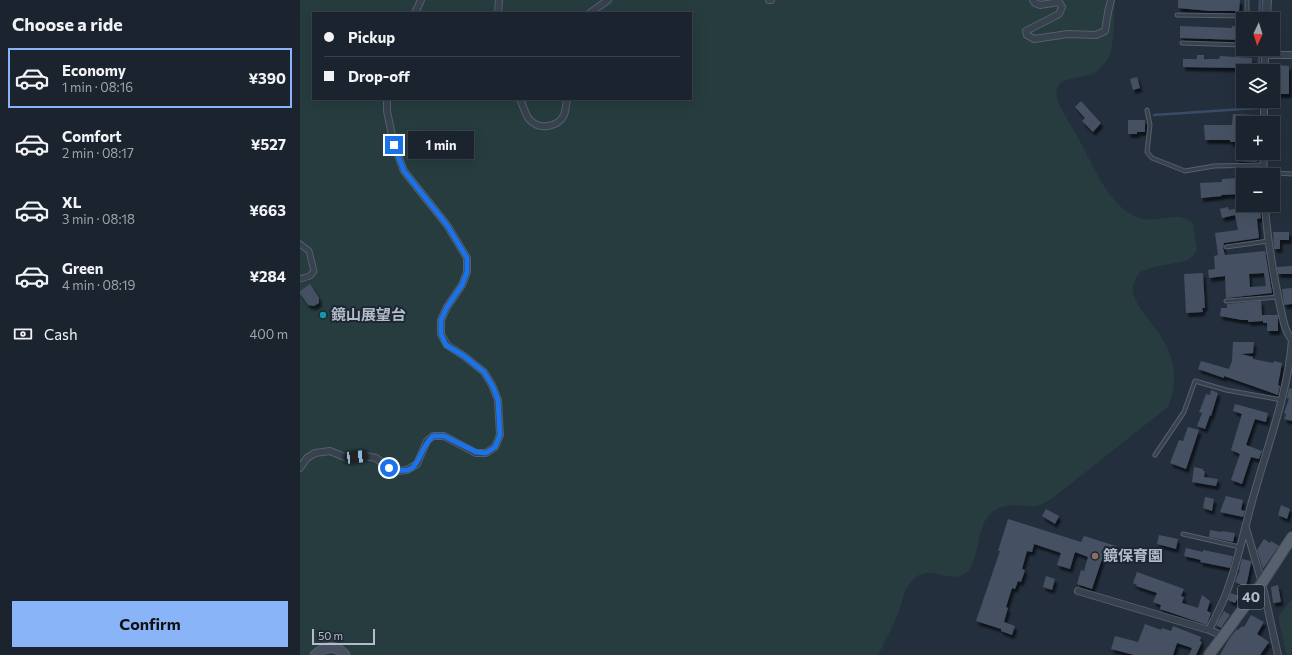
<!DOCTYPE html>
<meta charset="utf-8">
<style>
body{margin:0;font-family:Commissioner,"Noto Sans JP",sans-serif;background:#282f3a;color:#f1f3f6;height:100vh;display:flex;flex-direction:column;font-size:15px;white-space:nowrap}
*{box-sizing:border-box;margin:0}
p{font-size:13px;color:#a0a4aa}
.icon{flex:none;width:22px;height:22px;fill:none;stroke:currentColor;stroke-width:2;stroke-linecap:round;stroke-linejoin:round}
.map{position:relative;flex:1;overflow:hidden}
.panel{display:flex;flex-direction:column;background:#1b232e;width:300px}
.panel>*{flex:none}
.banner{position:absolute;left:12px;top:12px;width:380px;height:88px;border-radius:0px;box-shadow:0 4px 16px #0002,0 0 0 1px #39404a;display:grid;align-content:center;height:88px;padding:0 12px;background:#1b232e}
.needle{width:26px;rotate:184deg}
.fabs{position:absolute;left:936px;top:12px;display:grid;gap:8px}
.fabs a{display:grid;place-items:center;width:44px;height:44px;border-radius:0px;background:#1b232e;box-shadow:0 4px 16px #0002,0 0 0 1px #39404a;font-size:20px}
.scale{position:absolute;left:12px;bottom:10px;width:63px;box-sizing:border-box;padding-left:4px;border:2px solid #b4bcc9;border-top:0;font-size:11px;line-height:14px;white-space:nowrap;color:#b4bcc9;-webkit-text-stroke:3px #1d2633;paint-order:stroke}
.end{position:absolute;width:18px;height:18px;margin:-9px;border:5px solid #1a73e8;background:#fff;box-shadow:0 0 0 2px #fff}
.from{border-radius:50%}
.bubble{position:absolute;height:28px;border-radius:0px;background:#1b232e;box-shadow:0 4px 16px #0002,0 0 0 1px #39404a;font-size:13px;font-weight:700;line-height:28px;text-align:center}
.car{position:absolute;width:12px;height:24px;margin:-12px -6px;border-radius:5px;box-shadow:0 0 3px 1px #0007;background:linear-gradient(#222 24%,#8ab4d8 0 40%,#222 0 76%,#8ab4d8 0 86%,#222 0)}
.banner b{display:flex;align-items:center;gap:14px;height:38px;font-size:15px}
.banner b+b{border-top:1px solid #39404a}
.banner i{width:10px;height:10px;background:#f1f3f6}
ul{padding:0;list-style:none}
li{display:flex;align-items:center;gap:12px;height:60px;margin:0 8px 6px;padding:0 4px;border:2px solid transparent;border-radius:0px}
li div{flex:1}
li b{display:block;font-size:15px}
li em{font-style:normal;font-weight:700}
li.active{border-color:#8ab4f8}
li>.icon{width:36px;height:36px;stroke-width:1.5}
h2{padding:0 12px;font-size:18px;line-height:48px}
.pay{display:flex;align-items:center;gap:10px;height:44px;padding:0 12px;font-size:15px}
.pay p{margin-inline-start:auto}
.action{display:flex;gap:8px;margin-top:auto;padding:8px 12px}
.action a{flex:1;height:46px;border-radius:0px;background:#8ab4f8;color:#111;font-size:16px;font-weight:700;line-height:46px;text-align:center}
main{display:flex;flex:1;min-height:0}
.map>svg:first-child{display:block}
.green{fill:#263c3f;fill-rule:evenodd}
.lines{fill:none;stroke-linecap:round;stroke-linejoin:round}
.stream{stroke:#394c67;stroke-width:2.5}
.building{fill:#455162;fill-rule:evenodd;filter:url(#shadow)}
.service-casing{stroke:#565f6c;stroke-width:5}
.pedestrian-casing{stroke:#565f6c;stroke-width:7}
.minor-casing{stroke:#565f6c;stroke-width:8}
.tertiary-casing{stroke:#565f6c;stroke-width:10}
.secondary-casing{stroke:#565f6c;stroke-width:11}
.primary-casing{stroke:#414a57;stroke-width:12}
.service{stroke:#38414e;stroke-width:3}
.pedestrian{stroke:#38414e;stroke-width:5}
.minor{stroke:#38414e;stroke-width:6}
.tertiary{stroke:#38414e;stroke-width:8}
.secondary{stroke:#465061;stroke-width:9}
.primary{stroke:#56606e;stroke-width:10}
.route{stroke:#1a73e8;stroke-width:5}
.culture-dot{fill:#0f9aa8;stroke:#1d2633;stroke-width:1.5}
.education-dot{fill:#8d6e63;stroke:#1d2633;stroke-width:1.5}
.labels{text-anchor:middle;stroke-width:4;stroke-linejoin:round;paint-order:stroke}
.shield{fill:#1d2633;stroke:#878f9c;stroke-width:1}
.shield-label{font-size:14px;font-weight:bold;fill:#b4bcc9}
.poi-label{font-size:15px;font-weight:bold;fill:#b4bcc9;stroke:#1d2633;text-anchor:start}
</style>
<main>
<section class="panel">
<h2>Choose a ride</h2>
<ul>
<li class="active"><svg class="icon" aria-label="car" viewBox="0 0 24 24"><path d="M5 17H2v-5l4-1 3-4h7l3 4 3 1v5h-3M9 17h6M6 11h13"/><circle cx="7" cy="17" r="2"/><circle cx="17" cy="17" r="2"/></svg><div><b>Economy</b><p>1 min · 08:16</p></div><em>¥390</em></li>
<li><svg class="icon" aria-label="car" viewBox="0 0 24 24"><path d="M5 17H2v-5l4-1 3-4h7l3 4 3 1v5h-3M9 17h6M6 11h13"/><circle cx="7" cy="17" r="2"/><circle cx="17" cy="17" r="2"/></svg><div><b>Comfort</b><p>2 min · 08:17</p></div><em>¥527</em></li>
<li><svg class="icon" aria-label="car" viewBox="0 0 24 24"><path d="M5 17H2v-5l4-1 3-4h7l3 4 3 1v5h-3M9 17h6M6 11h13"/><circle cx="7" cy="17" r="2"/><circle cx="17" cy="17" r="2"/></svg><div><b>XL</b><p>3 min · 08:18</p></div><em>¥663</em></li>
<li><svg class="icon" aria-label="car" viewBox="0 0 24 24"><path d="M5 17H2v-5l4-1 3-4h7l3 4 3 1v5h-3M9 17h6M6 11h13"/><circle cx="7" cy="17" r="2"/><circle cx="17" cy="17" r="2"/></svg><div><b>Green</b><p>4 min · 08:19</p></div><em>¥284</em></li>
</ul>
<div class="pay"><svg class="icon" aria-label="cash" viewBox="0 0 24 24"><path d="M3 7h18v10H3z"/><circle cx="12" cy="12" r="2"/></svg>Cash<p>400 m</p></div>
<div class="action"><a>Confirm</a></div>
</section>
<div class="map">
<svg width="992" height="655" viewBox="0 0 992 655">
<defs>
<filter id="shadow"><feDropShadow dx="2.5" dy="4" stdDeviation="1" flood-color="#0009"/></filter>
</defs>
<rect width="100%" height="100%" fill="#242f3e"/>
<!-- green -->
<path class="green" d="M 0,0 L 815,0 C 814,15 815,49 807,60 C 804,64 800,69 796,72 C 779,82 750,72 758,103 C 766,117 774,131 782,145 C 795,170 812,212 843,219 C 860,223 877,210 893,223 L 897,250 L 893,256 L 886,261 L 854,267 L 840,272 C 836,278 832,284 833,292 C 835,303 845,315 852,324 C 865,340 876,361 874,383 C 874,391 871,399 868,407 L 750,500 C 744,503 739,506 733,506 C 717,506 702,502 690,514 C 676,528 680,561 666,573 C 656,581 642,574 631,573 C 624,572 617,575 612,581 C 604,589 602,603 598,614 C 592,628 585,641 578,655 L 0,655 ZM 13,13 L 391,13 L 391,99 L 13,99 Z
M 992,599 L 992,655 L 986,655 L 982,634 L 979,623 L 979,615 Z"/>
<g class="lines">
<!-- stream -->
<path class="stream" d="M 959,19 L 960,0
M 959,71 L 959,52
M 854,115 L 958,108 L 958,101"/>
</g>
<!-- building -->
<path class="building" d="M 878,0 L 940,0 L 939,11 L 910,11 L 878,8 Z
M 880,26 L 932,28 L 932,26 L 941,27 L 941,40 L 880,38 Z
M 897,55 L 904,55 L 904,59 L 919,59 L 920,56 L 952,58 L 952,69 L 941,69 L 941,68 L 883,67 L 883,59 L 897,59 Z
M 976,65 L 989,66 L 989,94 L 975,94 Z
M 837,77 L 840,88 L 833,90 L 830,79 Z
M 781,101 L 801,123 L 793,132 L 782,121 L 785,118 L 775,107 Z
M 933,114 L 957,115 L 957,122 L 943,122 L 943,154 L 957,154 L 957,162 L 936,161 L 936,142 L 930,142 L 930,140 L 905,140 L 904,125 L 932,125 Z
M 828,120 L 845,120 L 845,132 L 837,132 L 837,134 L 828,134 Z
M 940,178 L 941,194 L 921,195 L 922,196 L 901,198 L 900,183 L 922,182 L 922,179 Z
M 951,206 L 952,210 L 960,209 L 961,218 L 957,219 L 959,238 L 924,243 L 923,248 L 925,255 L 965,251 L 972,293 L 926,298 L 925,276 L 909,278 L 908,270 L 915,269 L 914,256 L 918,255 L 915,233 L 938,230 L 935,215 L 922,218 L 920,209 L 928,207 L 929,210 ZM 964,273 L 966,286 L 950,287 L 949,274 Z
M 973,232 L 989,232 L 989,240 L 980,240 L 980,249 L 974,249 Z
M 992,266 L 992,274 L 978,274 L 977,267 Z
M 903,273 L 905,308 L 902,308 L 903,312 L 886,313 L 884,274 Z
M 10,284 L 19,298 L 19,303 L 14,306 L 8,305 L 0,293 L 0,291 Z
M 992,288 L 992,304 L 984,305 L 982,289 Z
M 961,301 L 962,315 L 978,315 L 978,331 L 967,331 L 967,323 L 963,323 L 963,321 L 948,322 L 948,320 L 942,320 L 920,316 L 921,308 L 927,308 L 927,304 Z
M 933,342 L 954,342 L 953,353 L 941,354 L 953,357 L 953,359 L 973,363 L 974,361 L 982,363 L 978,385 L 980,386 L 978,395 L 924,376 L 924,378 L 898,369 L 901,361 L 929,369 L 932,361 Z
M 989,388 L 992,389 L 992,421 L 984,419 L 986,414 L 984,413 L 989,399 L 987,398 Z
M 911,390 L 918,393 L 911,416 L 910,415 L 905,429 L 897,426 L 902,413 L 899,412 L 902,405 L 906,394 L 910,395 Z
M 935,404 L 968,413 L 966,422 L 955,419 L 946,445 L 962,451 L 959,459 L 951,457 L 942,484 L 931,480 L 940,454 L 931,450 L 942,414 L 933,411 Z
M 888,427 L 899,430 L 886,469 L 870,463 L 879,440 L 883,441 Z
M 894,467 L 903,469 L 903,471 L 905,471 L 904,477 L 918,479 L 916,486 L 892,482 Z
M 926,496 L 943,500 L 941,510 L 945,511 L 943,517 L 920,512 Z
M 905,497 L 914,499 L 912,511 L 903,508 Z
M 981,505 L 990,509 L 987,519 L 978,515 Z
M 746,509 L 759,516 L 755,524 L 742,516 Z
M 708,519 L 781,542 L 784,536 L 816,546 L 812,559 L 803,556 L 792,589 L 777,584 L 781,570 L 784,571 L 788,557 L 775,552 L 770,569 L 757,565 L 761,553 L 734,544 L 732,552 L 727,551 L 722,569 L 725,570 L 721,582 L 718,581 L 715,589 L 712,588 L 706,607 L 708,608 L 704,622 L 715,626 L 712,635 L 701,631 L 701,629 L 676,621 L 700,551 L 698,551 Z
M 910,530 L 921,532 L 922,531 L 935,533 L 933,542 L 909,537 Z
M 859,535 L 878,539 L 876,549 L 857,544 Z
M 964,539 L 970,543 L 971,541 L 979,546 L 963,569 L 957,550 Z
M 886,548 L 903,552 L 903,550 L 932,556 L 933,557 L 930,568 L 900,562 L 901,560 L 884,556 Z
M 942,559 L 951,561 L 951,563 L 946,587 L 935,582 L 940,570 L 939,570 Z
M 837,572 L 884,589 L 881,596 L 884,597 L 882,603 L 898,608 L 902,595 L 910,601 L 907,611 L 911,613 L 907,625 L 860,609 L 861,605 L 853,602 L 857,593 L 836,586 L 837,585 L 833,583 Z
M 746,576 L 755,579 L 752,590 L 743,587 Z
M 978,585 L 981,602 L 973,603 L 971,587 Z
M 931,593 L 939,596 L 935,603 L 928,600 Z
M 924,611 L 930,615 L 921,628 L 916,625 Z
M 951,615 L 964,622 L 957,634 L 969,642 L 960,655 L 920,655 L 929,639 L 937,629 L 938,630 L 942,626 L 944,627 Z
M 845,624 L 861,630 L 862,628 L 871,631 L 873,626 L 901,637 L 900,641 L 902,642 L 896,655 L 889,655 L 892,648 L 877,643 L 873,655 L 834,655 L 811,649 L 815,636 L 838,642 Z"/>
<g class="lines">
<!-- service casing -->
<g class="service-casing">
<path id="service" d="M 877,15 L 947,16 L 947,0
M 882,43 L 943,45
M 847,110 L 850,125 L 847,152 L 852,158 L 885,171 L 914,166 L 963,165
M 963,172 L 992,174
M 926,247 L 968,241
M 926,301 L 978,297
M 855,455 L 884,412 L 895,381 L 926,390 L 982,400
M 883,534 L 940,547"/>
</g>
<!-- pedestrian casing -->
<g class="pedestrian-casing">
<path id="pedestrian" d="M 0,244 L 9,251 L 14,271 L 10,276 L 0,279"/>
</g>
<!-- minor casing -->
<g class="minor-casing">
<path id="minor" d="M 469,0 L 471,0
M 733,0 L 735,3 L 740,5 L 759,2 L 762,7 L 759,14 L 726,31 L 727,35 L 734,39 L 768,34 L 796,35 L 805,31 L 808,12 L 811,0
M 115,13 L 121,0
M 198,13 L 199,0
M 290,13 L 308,0
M 965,71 L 965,55 L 992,55
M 220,99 C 223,105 225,114 229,119 C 239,131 258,127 264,115 C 266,110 266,104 267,99
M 964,123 L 964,101
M 963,153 L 964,175
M 965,205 C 967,239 973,272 980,306 C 983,318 984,330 992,340
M 0,468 L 7,458 L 15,453 L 30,451 L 47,458 L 65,456 L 76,458 L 89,468 L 98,471 L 107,470 L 117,464 L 127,441 L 133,436 L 144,436 L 176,453 L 186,453 L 195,447 L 200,435 L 198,400 L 192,385 L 184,372 L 164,356 L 147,345 L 141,334 L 141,320 L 147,307 L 162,285 L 167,272 L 167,258 L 147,225 L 104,171 L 94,145 L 87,111 L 87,99
M 946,528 L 962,583 L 978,655
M 778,591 L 909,630 L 923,636
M 909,630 C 915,617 922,605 927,591 C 939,559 945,524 955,491 C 969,441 988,392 992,340"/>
</g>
<!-- tertiary casing -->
<g class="tertiary-casing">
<path id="tertiary" d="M 966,19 L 967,0
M 965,55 L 966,49"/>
</g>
<!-- secondary casing -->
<g class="secondary-casing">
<path id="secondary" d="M 15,655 C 25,646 36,644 45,655"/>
</g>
<!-- primary casing -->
<g class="primary-casing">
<path id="primary" d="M 909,655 L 962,583 L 992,537"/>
</g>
<!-- service -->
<use href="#service" class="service"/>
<!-- pedestrian -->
<use href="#pedestrian" class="pedestrian"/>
<!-- minor -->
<use href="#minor" class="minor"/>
<!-- tertiary -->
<use href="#tertiary" class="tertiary"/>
<!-- secondary -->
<use href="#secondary" class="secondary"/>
<!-- primary -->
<use href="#primary" class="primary"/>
</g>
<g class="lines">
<!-- route -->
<path class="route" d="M 89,468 C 123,479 115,452 133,436 L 144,436 L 176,452 L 186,453 L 195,447 L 200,435 L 198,400 L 195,392 L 192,385 L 184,372 L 164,356 L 146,345 L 141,334 L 141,320 L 147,307 L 162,285 L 167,272 L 167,258 L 147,225 L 104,171 L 94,145"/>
</g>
<!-- markers -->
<circle class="culture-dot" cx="23" cy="315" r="4"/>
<circle class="education-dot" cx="795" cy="556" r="4"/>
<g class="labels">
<!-- shield labels -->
<rect class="shield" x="938" y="585" width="26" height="24" rx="3"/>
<g class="shield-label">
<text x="951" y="602">40</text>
</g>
<!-- poi labels -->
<g class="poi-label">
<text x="31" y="320">鏡山展望台</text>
<text x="803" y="561">鏡保育園</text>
</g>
</g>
</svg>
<div class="fabs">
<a><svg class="needle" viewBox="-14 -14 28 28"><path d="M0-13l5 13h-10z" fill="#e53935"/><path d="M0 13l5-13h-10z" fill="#a0a4aa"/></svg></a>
<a><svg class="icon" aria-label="layers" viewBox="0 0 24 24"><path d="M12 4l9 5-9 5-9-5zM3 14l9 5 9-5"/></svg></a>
<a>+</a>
<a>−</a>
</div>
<div class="scale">50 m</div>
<i class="end from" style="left:89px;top:468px"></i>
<i class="end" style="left:94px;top:145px"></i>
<div class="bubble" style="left:108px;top:131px;width:66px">1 min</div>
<i class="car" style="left:56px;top:457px;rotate:84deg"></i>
<div class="banner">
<b><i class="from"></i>Pickup</b>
<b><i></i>Drop-off</b>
</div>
</div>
</main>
